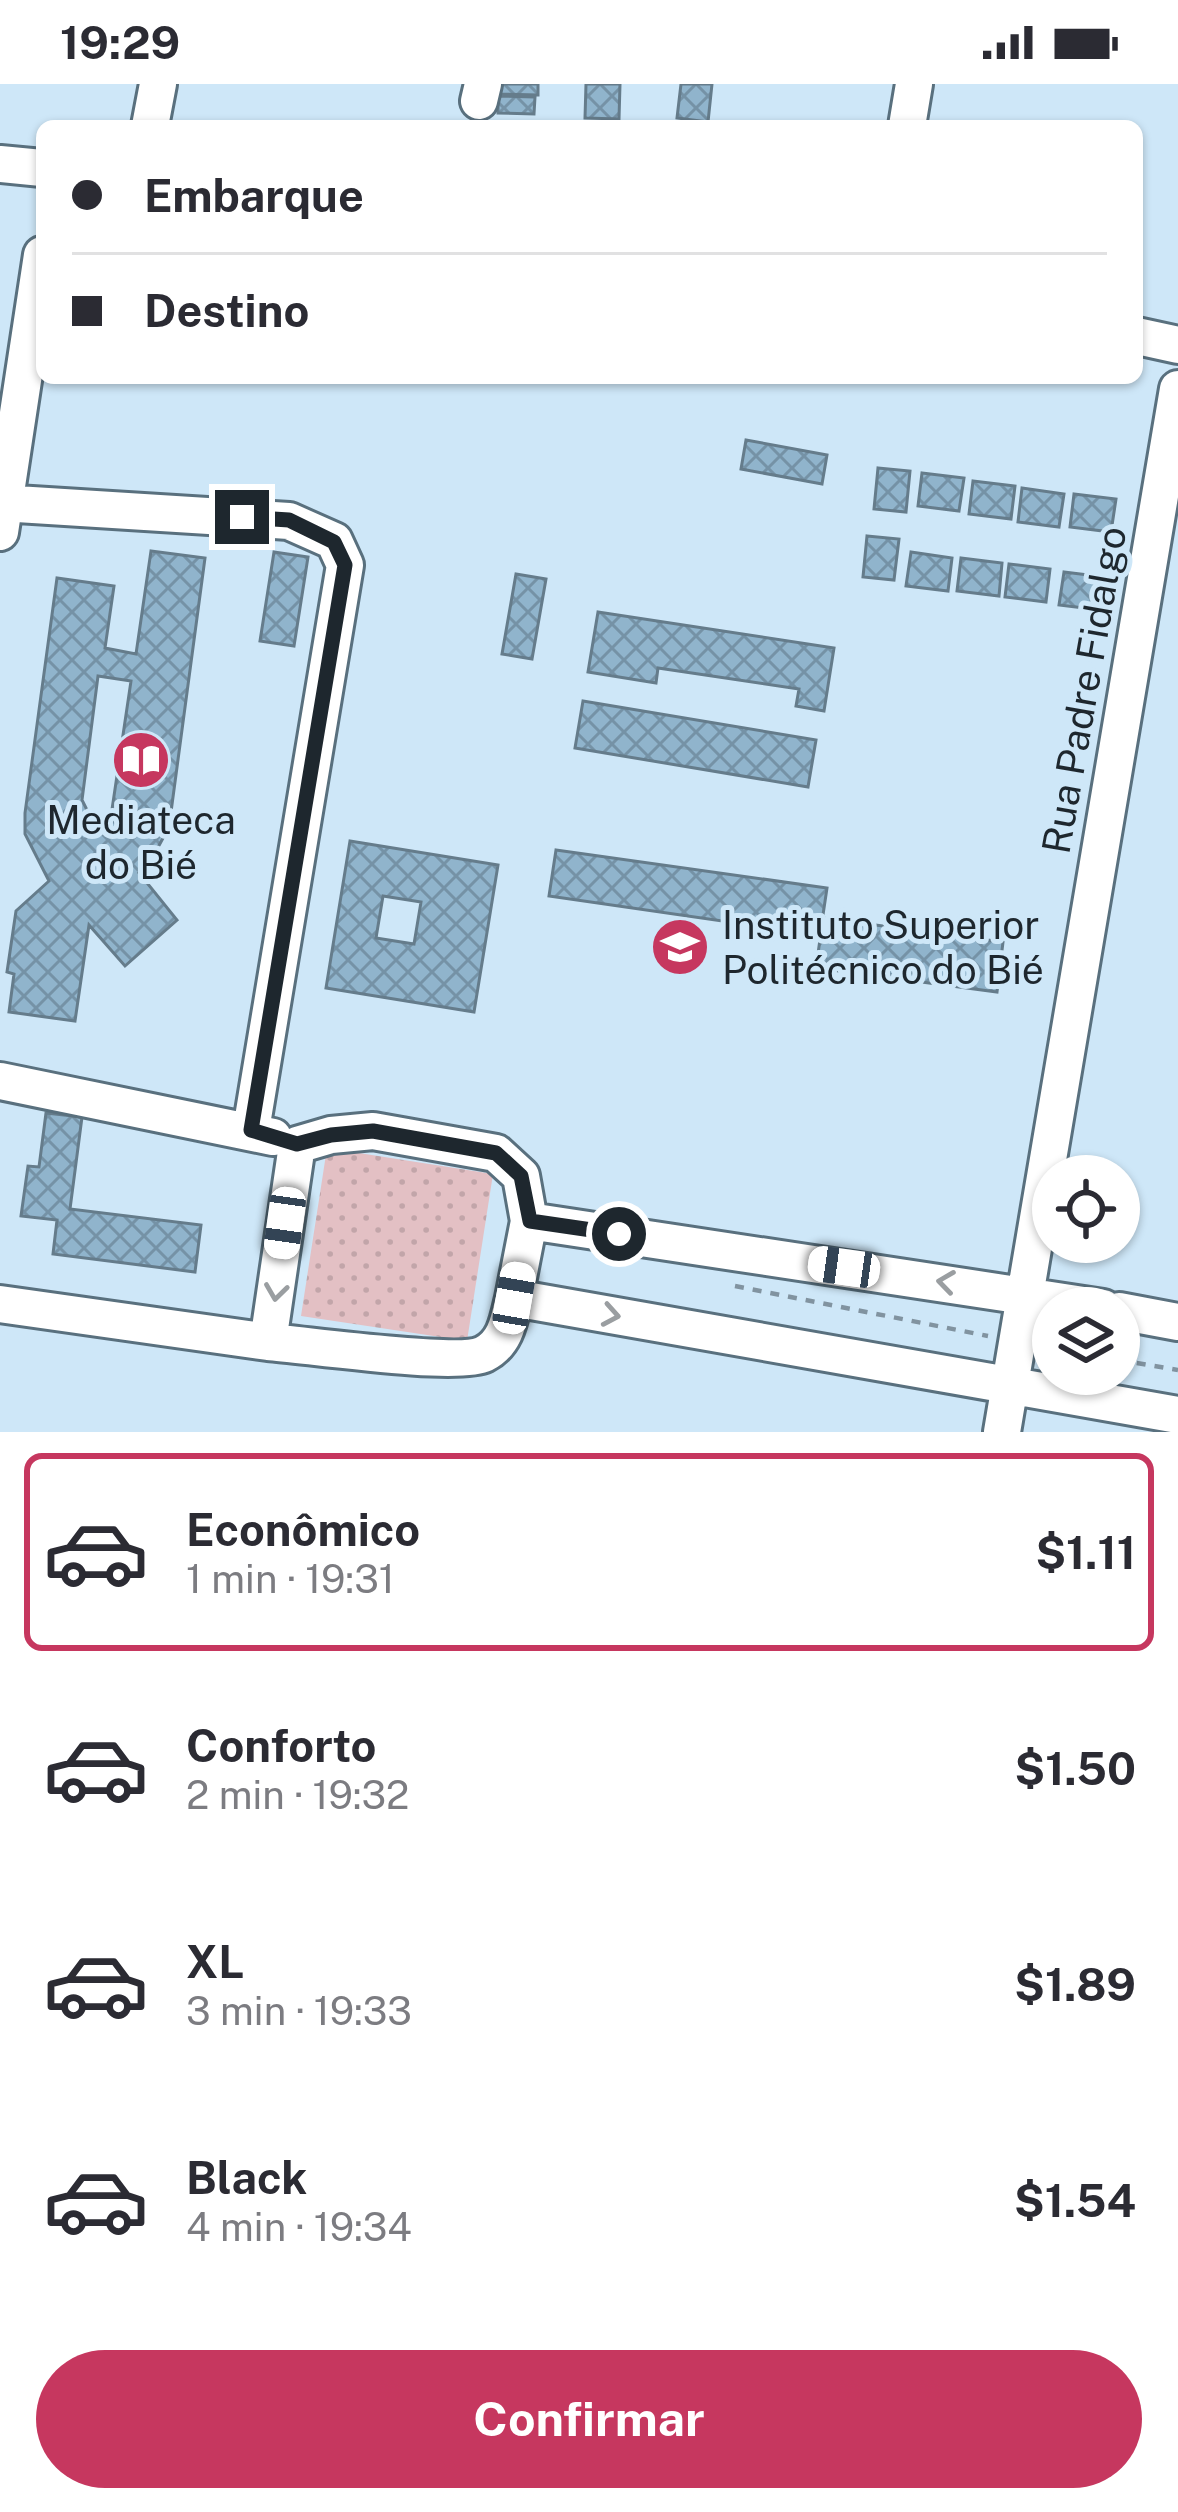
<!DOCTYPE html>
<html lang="pt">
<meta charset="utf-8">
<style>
body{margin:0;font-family:"Public Sans",sans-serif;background:#f2f2f3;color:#2b2b33;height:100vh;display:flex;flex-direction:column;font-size:45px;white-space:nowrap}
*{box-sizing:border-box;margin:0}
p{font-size:39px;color:#7c7c81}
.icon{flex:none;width:66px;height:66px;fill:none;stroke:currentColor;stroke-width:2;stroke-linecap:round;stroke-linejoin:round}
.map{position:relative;height:1348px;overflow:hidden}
.details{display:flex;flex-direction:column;background:#fff;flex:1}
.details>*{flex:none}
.top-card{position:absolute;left:36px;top:36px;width:1107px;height:264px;border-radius:18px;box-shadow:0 3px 9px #0004;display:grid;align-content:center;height:264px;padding:0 36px;background:#fff}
.buttons{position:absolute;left:1032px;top:1071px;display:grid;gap:24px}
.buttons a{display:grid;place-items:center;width:108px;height:108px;border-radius:50%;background:#fff;box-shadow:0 3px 9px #0004;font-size:60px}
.end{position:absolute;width:54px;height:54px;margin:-27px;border:15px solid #1e272e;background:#fff;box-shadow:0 0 0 6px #fff}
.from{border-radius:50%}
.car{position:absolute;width:36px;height:72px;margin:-36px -18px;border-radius:15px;box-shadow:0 0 9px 3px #0007;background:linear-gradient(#fff 24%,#345 0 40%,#fff 0 76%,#345 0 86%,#fff 0)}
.top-card b{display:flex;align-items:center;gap:42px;height:114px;font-size:45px}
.top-card b+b{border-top:3px solid #e1e1e2}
.top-card i{width:30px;height:30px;background:#2b2b33}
ul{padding:21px 0 0;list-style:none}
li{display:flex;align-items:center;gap:36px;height:198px;margin:0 24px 18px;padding:0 12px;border:6px solid transparent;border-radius:18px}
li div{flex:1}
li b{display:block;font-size:45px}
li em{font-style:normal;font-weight:700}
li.active{border-color:#c6375f}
li>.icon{width:108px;height:108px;stroke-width:1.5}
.button{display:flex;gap:24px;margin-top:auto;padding:24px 36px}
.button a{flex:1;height:138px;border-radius:72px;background:#c6375f;color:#fff;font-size:48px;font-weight:700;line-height:138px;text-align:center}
.status{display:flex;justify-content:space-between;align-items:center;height:84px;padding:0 60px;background:#fff;direction:ltr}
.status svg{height:33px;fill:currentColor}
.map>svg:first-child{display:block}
.park{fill:url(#park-dots)}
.building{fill:url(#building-cross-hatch);stroke:#657c8b;stroke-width:3;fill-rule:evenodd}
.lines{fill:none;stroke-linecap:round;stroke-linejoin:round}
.minor-casing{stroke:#59707e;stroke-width:42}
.path{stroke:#8193a0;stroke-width:4.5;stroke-dasharray:9 9;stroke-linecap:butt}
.minor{stroke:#fff;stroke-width:36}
.oneway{stroke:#9a9ea1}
.route{stroke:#1e272e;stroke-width:15}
.labels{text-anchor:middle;stroke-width:10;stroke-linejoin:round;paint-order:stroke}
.street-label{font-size:39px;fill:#1e272e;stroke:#cee7f8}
.poi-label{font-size:39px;fill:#1e272e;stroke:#cee7f8}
</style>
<div class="status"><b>19:29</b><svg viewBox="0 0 49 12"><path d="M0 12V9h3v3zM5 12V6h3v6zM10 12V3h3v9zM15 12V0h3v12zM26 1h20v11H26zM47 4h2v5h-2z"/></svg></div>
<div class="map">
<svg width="1178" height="1348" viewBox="0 0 1178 1348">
<defs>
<pattern id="park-dots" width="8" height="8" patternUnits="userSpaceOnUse" patternTransform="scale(3)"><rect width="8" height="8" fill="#e3c0c4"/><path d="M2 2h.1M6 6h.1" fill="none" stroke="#c2a5a9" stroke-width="1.8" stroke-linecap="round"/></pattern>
<pattern id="building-cross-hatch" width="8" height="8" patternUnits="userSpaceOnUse" patternTransform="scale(3)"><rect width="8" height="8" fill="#90b4cc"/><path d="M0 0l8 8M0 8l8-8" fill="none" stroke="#7592a6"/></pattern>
</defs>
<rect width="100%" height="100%" fill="#cee7f8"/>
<!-- park -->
<path class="park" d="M 327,1064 L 493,1090 L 467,1257 L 301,1232 Z"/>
<!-- building -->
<path class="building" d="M 499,0 L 538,0 L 538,11 L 499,10 Z
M 586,0 L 620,0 L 619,35 L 585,34 Z
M 681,0 L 712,0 L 708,38 L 677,34 Z
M 498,12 L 535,13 L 534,30 L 498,29 Z
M 746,356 L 827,371 L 822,400 L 741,385 Z
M 878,384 L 910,387 L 906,428 L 874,425 Z
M 922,389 L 964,394 L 959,427 L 918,422 Z
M 973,397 L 1015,402 L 1011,435 L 969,430 Z
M 1022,404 L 1064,410 L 1059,443 L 1018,438 Z
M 1074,410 L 1116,415 L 1111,448 L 1070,443 Z
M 867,452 L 899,455 L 894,496 L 863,493 Z
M 151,467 L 205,474 L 169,743 L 149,780 L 139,789 L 177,836 L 125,882 L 89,841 L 75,937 L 9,928 L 14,890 L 7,888 L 16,827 L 49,797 L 25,750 L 25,729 L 57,494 L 114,502 L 105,564 L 136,570 ZM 98,592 L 131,597 L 110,739 L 99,750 L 82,716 Z
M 274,468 L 308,473 L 294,562 L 260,557 Z
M 911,468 L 952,474 L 948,507 L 906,502 Z
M 961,474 L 1002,479 L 999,512 L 957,507 Z
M 1009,480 L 1050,485 L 1046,518 L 1005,513 Z
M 1064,488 L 1105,493 L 1101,526 L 1059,521 Z
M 516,490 L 546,495 L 532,575 L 502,570 Z
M 598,528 L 834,564 L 824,627 L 796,622 L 799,605 L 658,584 L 656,599 L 588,588 Z
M 583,617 L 816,656 L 808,703 L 575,664 Z
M 350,757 L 498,781 L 474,928 L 326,904 ZM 383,812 L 421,818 L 414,860 L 376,854 Z
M 556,766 L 827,804 L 820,851 L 549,812 Z
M 823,834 L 1003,858 L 997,908 L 816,884 Z
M 46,1029 L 82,1033 L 70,1125 L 201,1141 L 195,1188 L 53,1170 L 57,1136 L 21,1132 L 28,1082 L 39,1083 Z"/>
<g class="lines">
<!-- minor casing -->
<g class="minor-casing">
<path id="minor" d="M 479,17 L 483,0
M 150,42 L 158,0
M 907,42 L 914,0
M 0,80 L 42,84
M 1137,252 L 1178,261
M 0,419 L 289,437 L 334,457 L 345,481 L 251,1046
M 0,448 L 42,171
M 0,997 L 273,1053
M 514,1214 L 529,1137
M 0,1220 L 268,1258
M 1103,1224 L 529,1137 L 521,1092 L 496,1069 L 373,1047 L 331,1051 L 297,1061 L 268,1258 C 307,1261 458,1283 484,1270 C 506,1259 509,1235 514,1214 L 1178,1331
M 1119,1227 L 1178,1238
M 1002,1348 L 1178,305"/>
</g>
<!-- path -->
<path class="path" d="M 735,1202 L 988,1252
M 1119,1276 L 1178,1286"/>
<!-- minor -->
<use href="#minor" class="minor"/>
</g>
<!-- one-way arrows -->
<defs><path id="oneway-chevron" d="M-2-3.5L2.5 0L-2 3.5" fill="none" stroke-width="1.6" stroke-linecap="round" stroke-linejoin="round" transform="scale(3)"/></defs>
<g class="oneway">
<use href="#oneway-chevron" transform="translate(946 1198) rotate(-172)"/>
<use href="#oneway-chevron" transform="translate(276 1208) rotate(98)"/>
<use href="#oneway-chevron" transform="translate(611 1231) rotate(10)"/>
</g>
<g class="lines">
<!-- route -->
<path class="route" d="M 242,433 L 289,436 L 334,458 L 345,481 L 251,1046 L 297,1060 L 331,1051 L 373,1047 L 496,1069 L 521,1092 L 530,1137 L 619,1150"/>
</g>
<!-- icons -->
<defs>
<g id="library-disc" transform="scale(3)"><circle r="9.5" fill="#c6375f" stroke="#cee7f8"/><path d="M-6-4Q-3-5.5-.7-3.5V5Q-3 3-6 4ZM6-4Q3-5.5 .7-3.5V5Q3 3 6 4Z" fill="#fff"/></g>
<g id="university-disc" transform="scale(3)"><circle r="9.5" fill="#c6375f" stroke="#cee7f8"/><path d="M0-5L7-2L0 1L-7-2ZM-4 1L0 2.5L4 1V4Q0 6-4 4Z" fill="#fff"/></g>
</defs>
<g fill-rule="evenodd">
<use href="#library-disc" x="141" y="676"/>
<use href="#university-disc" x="680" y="863"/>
</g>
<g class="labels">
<!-- street labels -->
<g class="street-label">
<text transform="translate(1084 606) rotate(-80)" y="14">Rua Padre Fidalgo</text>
</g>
<!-- poi labels -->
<g class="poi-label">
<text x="141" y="750">Mediateca<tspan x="141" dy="45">do Bié</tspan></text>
<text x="722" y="855" text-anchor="start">Instituto Superior<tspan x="722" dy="45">Politécnico do Bié</tspan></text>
</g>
</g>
</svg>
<div class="buttons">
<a><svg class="icon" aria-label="locate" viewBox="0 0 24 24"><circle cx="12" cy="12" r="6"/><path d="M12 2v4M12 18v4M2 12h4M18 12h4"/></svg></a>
<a><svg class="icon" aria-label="layers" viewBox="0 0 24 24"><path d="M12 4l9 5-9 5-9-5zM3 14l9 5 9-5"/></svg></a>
</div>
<i class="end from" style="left:619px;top:1150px"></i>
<i class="end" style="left:242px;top:433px"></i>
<i class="car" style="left:285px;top:1139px;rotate:188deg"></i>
<i class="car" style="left:844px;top:1183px;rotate:278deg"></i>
<i class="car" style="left:514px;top:1214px;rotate:10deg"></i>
<div class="top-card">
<b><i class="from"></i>Embarque</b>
<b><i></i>Destino</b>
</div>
</div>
<section class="details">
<ul>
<li class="active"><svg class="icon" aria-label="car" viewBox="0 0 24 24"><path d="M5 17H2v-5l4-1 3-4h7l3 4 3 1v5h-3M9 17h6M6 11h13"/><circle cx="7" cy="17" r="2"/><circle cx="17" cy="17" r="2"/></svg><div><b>Econômico</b><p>1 min · 19:31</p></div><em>$1.11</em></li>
<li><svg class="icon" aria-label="car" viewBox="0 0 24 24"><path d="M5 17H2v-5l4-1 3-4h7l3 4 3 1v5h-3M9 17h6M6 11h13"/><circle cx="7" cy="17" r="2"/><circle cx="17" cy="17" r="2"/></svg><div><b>Conforto</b><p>2 min · 19:32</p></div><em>$1.50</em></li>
<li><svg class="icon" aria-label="car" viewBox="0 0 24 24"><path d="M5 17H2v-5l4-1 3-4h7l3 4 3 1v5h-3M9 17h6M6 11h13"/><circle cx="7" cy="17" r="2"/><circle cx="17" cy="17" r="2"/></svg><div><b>XL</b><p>3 min · 19:33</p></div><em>$1.89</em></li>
<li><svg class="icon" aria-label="car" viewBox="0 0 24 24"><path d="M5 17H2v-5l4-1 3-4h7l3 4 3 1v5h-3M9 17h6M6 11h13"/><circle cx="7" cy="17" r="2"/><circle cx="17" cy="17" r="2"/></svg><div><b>Black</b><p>4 min · 19:34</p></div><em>$1.54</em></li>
</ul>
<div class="button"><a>Confirmar</a></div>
</section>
